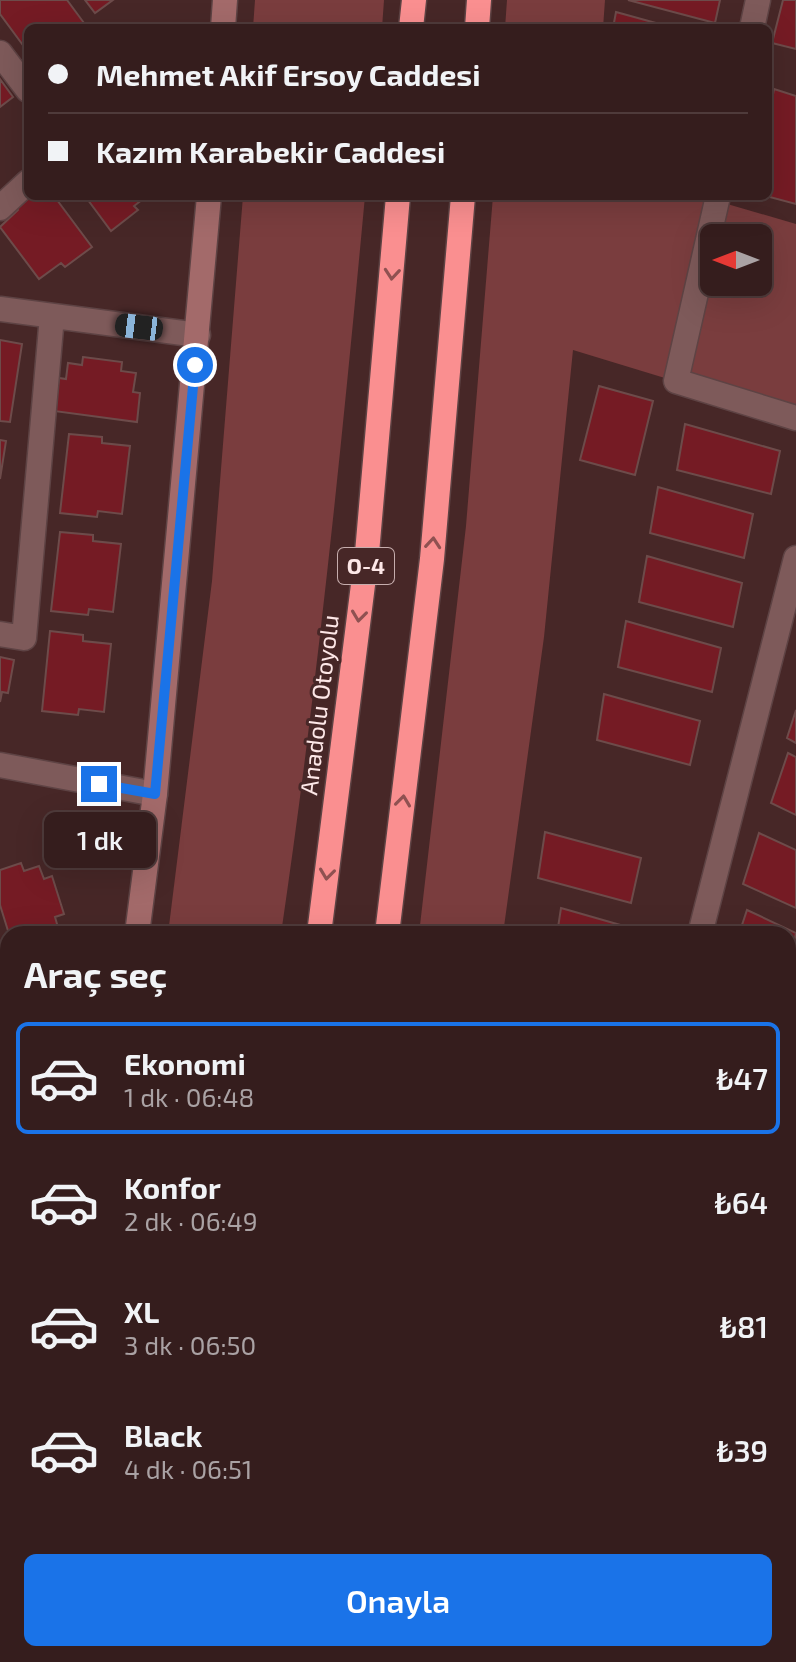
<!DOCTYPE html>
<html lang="tr">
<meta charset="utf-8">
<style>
body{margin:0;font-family:"Exo 2",sans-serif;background:#3d2626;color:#f1f3f6;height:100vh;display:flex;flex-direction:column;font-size:30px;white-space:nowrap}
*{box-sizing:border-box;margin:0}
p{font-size:26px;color:#aaa2a4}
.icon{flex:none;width:44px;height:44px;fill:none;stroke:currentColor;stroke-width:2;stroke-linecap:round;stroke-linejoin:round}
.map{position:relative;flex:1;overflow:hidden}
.details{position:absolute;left:0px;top:926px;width:796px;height:736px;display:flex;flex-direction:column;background:#351d1d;border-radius:24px 24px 0 0;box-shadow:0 8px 32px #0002,0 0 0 2px #4f3b3b}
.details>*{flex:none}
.banner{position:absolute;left:24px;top:24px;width:748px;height:176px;border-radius:12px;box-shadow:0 8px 32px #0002,0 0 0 2px #4f3b3b;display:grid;align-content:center;height:176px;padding:0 24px;background:#351d1d}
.needle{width:52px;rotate:270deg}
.tools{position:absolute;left:700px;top:224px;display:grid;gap:16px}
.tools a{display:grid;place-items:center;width:72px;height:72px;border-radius:12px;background:#351d1d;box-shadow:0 8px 32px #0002,0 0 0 2px #4f3b3b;font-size:40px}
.end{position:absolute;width:36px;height:36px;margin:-18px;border:10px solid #1a73e8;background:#fff;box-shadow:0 0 0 4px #fff}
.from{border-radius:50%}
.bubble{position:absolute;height:56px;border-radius:12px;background:#351d1d;box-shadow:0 8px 32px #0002,0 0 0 2px #4f3b3b;font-size:26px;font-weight:600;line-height:56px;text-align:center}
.car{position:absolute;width:24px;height:48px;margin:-24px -12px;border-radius:10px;box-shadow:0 0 6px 2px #0007;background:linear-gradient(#222 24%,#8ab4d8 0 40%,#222 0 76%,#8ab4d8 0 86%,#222 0)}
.banner b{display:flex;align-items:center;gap:28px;height:76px;font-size:30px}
.banner b+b{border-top:2px solid #4f3b3b}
.banner i{width:20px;height:20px;background:#f1f3f6}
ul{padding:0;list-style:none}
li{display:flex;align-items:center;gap:24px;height:112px;margin:0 16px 12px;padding:0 8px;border:4px solid transparent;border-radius:12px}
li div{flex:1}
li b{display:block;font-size:30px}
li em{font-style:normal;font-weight:600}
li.selected{border-color:#1a73e8}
li>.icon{width:72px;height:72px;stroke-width:1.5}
h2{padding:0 24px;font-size:36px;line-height:96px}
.button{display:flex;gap:16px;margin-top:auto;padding:16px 24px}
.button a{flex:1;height:92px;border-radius:12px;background:#1a73e8;color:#fff;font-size:32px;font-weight:600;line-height:92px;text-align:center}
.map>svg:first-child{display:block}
.green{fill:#7a3d3e;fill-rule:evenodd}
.building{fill:#751b24;stroke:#6d4b4a;stroke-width:2}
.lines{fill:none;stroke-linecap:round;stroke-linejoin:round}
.lane-casing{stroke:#5e4344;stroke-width:15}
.street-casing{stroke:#5e4344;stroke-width:27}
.secondary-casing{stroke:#5e4344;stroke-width:27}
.highway-casing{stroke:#5e4344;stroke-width:27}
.lane{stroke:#7e5a5a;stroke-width:12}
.street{stroke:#7e5a5a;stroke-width:24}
.secondary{stroke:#a36a6a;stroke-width:24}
.highway{stroke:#fa8f90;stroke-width:24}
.oneway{stroke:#8f5151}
.route{stroke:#1a73e8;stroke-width:10}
.labels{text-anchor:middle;stroke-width:6;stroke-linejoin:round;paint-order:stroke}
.shield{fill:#472727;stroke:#c6adad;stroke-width:2}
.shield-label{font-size:22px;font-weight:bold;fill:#fde7e7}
.street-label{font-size:24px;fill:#fde7e7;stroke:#472727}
</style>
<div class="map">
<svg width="796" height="1662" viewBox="0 0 796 1662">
<rect width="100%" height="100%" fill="#472727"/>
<!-- green -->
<path class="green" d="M 255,0 L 384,0 L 382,28 L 253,28 Z
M 507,0 L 605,0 L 603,28 L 505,28 Z
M 243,196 L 365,196 C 342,443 317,689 281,934 L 168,934 L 212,581 Z
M 493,196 L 700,196 L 796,224 L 796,418 L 573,350 L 544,637 L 503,934 L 419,934 L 466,526 ZM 714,238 L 758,238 L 758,282 L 714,282 Z
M 0,1458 L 8,1460 L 8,1534 L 0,1571 Z
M 58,1654 L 155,1654 L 153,1662 L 56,1662 Z
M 293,1654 L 466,1654 L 466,1662 L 291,1662 Z"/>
<!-- building -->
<path class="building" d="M 0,0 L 67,0 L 84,23 L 78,28 L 28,28 L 28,52 L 0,14 Z
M 85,0 L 113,0 L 95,13 Z
M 628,0 L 720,0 L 715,23 Z
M 783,0 L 796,0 L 796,49 L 772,43 Z
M 616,12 L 674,28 L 613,28 Z
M 0,79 L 13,97 L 0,107 Z
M 774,89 L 796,96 L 796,204 L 766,196 L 768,121 Z
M 28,196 L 54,196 L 92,247 L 65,267 L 61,263 L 39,279 L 0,227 L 18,210 L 15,206 Z
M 85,196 L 147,196 L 134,206 L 138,210 L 111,231 Z
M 0,340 L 22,344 L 10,422 L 0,421 Z
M 83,357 L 122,362 L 121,371 L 136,373 L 133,392 L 140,393 L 137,422 L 54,411 L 59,378 L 66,379 L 68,363 L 82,365 Z
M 599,386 L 653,401 L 635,475 L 580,460 Z
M 685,424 L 780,451 L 771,494 L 677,470 Z
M 69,434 L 102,437 L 102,443 L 130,446 L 122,514 L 98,511 L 97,517 L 60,513 Z
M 0,440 L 6,441 L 0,479 Z
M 658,487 L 753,514 L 744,558 L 650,533 Z
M 60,532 L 93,535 L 93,541 L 121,544 L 113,612 L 89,609 L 88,615 L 51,611 Z
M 647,556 L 742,583 L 733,627 L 639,602 Z
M 626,621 L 721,648 L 712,692 L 618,667 Z
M 50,631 L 83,635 L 83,641 L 111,644 L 104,712 L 79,709 L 78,715 L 42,711 Z
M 0,657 L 14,660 L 8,693 L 2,692 L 0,702 Z
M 604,694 L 700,721 L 690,765 L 597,740 Z
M 796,710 L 796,743 L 787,738 Z
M 788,753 L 796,757 L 796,815 L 771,803 Z
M 545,832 L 641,858 L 631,903 L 538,878 Z
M 759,833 L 796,850 L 796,908 L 743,884 Z
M 21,863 L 24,871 L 39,866 L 44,879 L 52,876 L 64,914 L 55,917 L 59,931 L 9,934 L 0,905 L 0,870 Z
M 561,908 L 652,934 L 557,934 Z
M 747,910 L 796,933 L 788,970 L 788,934 L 739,934 Z
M 8,959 L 8,1038 L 0,1040 L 0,961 Z
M 8,1053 L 8,1140 L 7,1140 L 0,1114 L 0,1055 Z
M 788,1192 L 796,1196 L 796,1272 L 788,1269 Z
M 788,1362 L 796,1363 L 796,1412 L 788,1410 Z
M 788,1453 L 796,1456 L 796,1530 L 788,1555 Z"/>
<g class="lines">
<!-- lane casing -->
<g class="lane-casing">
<path id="lane" d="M 2,1336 L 8,1342"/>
</g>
<!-- street casing -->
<g class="street-casing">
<path id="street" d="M 752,28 L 758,0
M 0,53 L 28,90
M 718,196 L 676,381 L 796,418
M 0,208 L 28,182
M 0,309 L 198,335
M 0,634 L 24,638 L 52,316
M 0,765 L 155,794
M 700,934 L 796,558
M 788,1042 L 796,1046
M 0,1181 L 8,1183
M 788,1601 L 796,1581
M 788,1620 L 796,1623
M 466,1654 L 467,1662
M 6,1662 L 8,1652
M 767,1662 L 770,1654"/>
</g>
<!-- secondary casing -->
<g class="secondary-casing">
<path id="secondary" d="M 223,28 L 225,0
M 137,934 L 155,794 L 209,196
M 788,1325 L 796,1328
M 0,1419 L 8,1421"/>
</g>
<!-- highway casing -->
<g class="highway-casing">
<path id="highway" d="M 411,28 L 414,0
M 477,28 L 479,0
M 319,934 L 367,553 L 398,196
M 387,934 L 432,559 L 463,196
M 195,1662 L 197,1654
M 261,1662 L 262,1654"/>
</g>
<!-- lane -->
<use href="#lane" class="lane"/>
<!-- street -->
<use href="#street" class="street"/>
<!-- secondary -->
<use href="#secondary" class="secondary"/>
<!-- highway -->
<use href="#highway" class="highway"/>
</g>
<!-- one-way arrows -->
<defs><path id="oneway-chevron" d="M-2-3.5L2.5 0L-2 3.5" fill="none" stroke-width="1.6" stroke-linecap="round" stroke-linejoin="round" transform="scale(2)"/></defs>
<g class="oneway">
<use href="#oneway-chevron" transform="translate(392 274) rotate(95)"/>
<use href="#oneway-chevron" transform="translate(433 543) rotate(-85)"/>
<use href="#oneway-chevron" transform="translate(359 616) rotate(97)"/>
<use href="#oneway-chevron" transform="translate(403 801) rotate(-83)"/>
<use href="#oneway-chevron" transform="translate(327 874) rotate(97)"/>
</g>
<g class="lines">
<!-- route -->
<path class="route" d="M 99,784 L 155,794 L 195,365"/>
</g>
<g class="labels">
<!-- shield labels -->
<rect class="shield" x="338" y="548" width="56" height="36" rx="6"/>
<g class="shield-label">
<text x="366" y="574">O-4</text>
</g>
<!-- street labels -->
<g class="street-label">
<text transform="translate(320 705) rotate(-83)" y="8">Anadolu Otoyolu</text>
</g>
</g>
</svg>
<div class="tools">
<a><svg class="needle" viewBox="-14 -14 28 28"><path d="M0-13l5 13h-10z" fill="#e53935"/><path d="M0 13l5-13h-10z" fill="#aaa2a4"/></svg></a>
</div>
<i class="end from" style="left:195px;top:365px"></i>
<i class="end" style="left:99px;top:784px"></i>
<div class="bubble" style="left:44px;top:812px;width:112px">1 dk</div>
<i class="car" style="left:139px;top:327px;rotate:277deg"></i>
<div class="banner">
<b><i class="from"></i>Mehmet Akif Ersoy Caddesi</b>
<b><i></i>Kazım Karabekir Caddesi</b>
</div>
<section class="details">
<h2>Araç seç</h2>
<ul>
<li class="selected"><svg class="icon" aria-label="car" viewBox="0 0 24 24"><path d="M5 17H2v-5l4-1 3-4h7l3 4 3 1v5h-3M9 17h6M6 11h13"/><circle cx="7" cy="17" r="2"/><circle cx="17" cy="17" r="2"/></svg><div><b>Ekonomi</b><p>1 dk · 06:48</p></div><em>₺47</em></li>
<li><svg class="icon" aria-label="car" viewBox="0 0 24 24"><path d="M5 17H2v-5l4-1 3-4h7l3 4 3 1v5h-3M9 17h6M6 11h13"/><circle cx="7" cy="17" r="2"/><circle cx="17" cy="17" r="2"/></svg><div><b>Konfor</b><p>2 dk · 06:49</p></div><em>₺64</em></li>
<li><svg class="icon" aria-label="car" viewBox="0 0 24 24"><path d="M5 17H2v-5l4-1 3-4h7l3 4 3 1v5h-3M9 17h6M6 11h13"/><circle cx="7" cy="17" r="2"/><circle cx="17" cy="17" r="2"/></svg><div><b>XL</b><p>3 dk · 06:50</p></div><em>₺81</em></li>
<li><svg class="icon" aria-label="car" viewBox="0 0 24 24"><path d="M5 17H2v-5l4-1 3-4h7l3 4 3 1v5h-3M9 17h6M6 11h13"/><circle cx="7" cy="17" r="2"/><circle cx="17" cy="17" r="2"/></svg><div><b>Black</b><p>4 dk · 06:51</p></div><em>₺39</em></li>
</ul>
<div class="button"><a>Onayla</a></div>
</section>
</div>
